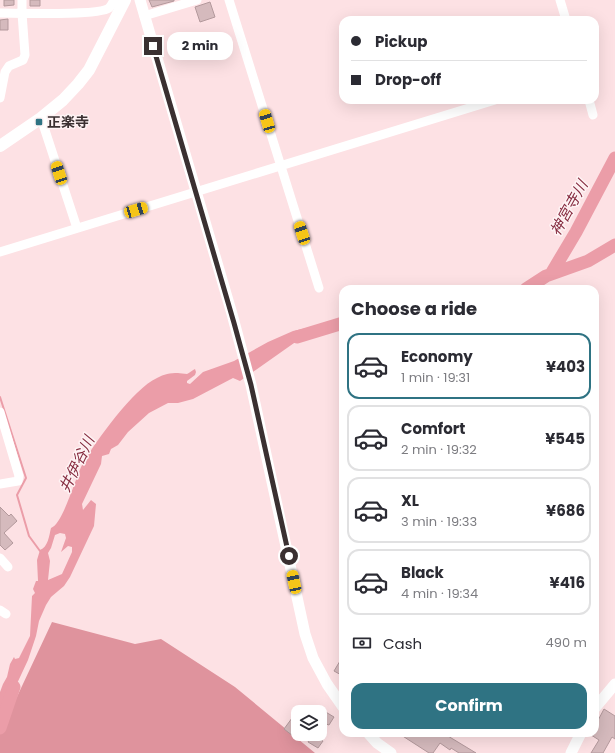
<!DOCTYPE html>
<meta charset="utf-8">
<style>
body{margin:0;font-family:Poppins,"Noto Sans JP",sans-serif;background:#f7f7f7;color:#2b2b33;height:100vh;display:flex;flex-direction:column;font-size:15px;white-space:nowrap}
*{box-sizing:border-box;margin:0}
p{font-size:13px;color:#7c7c81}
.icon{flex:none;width:22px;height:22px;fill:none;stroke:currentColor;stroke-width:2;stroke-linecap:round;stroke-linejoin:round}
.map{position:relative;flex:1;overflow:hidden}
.panel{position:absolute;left:339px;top:285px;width:260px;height:452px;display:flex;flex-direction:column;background:#fff;border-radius:12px;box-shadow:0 4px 16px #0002}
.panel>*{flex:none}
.hud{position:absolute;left:339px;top:16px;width:260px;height:88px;border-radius:12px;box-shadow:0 4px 16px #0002;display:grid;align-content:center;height:88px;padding:0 12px;background:#fff}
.tools{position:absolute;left:291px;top:705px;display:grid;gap:8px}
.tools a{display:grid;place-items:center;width:36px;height:36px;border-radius:8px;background:#fff;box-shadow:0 4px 16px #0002;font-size:20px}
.end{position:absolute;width:18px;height:18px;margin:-9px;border:5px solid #3a3031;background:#fff;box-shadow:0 0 0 2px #fff}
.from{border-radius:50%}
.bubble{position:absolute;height:28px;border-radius:12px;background:#fff;box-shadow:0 4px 16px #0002;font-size:13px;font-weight:700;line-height:28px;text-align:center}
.car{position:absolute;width:12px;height:24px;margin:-12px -6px;border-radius:5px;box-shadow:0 0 3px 1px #0007;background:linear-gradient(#f5c518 24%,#345 0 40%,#f5c518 0 76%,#345 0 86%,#f5c518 0)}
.hud b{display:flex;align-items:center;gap:14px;height:38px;font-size:15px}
.hud b+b{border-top:1px solid #e1e1e2}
.hud i{width:10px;height:10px;background:#2b2b33}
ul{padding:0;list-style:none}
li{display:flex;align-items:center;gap:12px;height:66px;margin:0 8px 6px;padding:0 4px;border:2px solid #e1e1e2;border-radius:12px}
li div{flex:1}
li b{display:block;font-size:15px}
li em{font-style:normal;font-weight:700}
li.on{border-color:#2f7383}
li>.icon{width:36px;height:36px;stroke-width:1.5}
h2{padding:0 12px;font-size:18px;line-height:48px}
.pay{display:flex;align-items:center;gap:10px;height:44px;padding:0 12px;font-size:15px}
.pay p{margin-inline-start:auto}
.action{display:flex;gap:8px;margin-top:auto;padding:8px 12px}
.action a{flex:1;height:46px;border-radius:12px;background:#2f7383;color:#fff;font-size:16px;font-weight:700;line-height:46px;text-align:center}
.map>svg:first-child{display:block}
.forest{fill:#df939d}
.water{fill:#eb9da8;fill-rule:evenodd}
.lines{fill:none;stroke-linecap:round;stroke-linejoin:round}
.stream{stroke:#eb9da8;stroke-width:2}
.river{stroke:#eb9da8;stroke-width:13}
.building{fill:#d5babd;stroke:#b3999c}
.minor{stroke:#fff;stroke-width:9}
.tertiary{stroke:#fff;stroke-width:11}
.secondary{stroke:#fff;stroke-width:12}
.route{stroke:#3a3031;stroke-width:5}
.poi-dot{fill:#2f7383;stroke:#fef3f4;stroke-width:1.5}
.labels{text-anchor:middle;stroke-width:3;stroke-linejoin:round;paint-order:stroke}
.poi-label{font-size:14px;font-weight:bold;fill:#3a3031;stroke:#fef3f4;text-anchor:start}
.water-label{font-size:15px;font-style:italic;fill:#862c40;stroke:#fef3f4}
</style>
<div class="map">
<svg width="615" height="753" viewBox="0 0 615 753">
<rect width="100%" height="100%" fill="#fde1e4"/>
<!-- forest -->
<path class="forest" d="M 52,622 L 135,644 L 161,639 L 235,687 L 315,753 L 0,753 L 0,733 Z"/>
<!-- water -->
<path class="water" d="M 311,327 L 313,335 L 304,336 L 240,381 L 233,378 L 193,399 L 178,403 L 168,403 L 149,413 L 128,432 L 118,445 L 111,449 L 109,454 L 102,456 L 101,464 L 82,504 L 83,510 L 91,500 L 96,504 L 94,526 L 70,577 L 64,586 L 51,597 L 46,605 L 39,621 L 36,636 L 28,660 L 0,720 L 0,692 L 3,684 L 7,677 L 10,664 L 14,657 L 15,659 L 19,658 L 30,636 L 32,596 L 35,593 L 33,589 L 36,581 L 38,581 L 37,560 L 40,550 C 48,547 49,536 51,528 C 63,524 76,476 83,463 C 97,440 133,389 157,378 C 164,374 170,373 178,373 C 180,373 184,374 187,374 C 189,373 193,370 195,369 L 196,372 L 195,375 L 187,381 L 187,383 L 190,384 L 203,372 L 234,361 L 268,342 L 293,331 ZM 60,533 L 65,534 L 66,538 L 61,552 L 68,546 L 72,547 L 72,552 L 62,574 L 48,580 L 50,561 L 48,553 L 51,548 L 55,535 Z"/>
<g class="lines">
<!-- stream -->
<path class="stream" d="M 0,397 L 26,478 L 17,495 L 29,536 L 40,551"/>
<!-- river -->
<path class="river" d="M 551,274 L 576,232 L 615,158
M 526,289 L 546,276 L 588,261 L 615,245
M 297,337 L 343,323
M 0,728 L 14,687"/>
</g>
<!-- building -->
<path class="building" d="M 4,0 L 14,0 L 14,5 L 4,6 Z
M 30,0 L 40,0 L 40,6 L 30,6 Z
M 149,0 L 174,0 L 174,1 L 152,7 Z
M 210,2 L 215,17 L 200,22 L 195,7 Z
M 8,19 L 8,30 L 0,30 L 0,20 Z
M 0,507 L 9,516 L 11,514 L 17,521 L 4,533 L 13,543 L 5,550 L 0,545 Z
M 343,656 L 343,676 L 334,671 Z
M 604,709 L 615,716 L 615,739 L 612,737 L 603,753 L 591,753 L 599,740 L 588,733 L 595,733 L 595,726 Z
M 324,711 L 334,717 L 329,725 L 326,724 L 320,734 L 320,717 Z
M 295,714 L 298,717 L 298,723 L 296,726 L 298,728 L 293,736 L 284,729 Z
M 398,733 L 443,733 L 476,753 L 459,753 L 451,748 L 450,750 L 440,743 L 433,753 L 429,753 Z
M 313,734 L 323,741 L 318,748 L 308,742 Z"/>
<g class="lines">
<!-- minor -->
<path class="minor" d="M 229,0 L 319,288
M 560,0 L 566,20
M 0,13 C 17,13 99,16 109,8 C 111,6 113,2 114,0
M 144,16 L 197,0
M 0,98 L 5,72 L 9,66 L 23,60 L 25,55 L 22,13 L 22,0
M 589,100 L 593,115
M 41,118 L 77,228
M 0,252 L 495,100
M 0,412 L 19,476 L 18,481 L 0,484
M 0,558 L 8,567
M 0,610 L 6,614"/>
<!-- tertiary -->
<path class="tertiary" d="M 140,0 L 232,314 L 251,385 L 305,634 L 313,658 L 327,684 L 343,707
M 595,708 L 615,684
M 368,733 L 377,743 L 391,753
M 571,753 L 581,733"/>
<!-- secondary -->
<path class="secondary" d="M 0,146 L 41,118 L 63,100 L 78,84 L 89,70 L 125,0"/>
</g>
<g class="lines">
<!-- route -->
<path class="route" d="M 153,46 L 234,323 L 251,385 L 289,556"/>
</g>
<!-- markers -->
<rect class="poi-dot" x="35" y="118" width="8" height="8" rx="2"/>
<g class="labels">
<!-- poi labels -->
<g class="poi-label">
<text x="47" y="127">正楽寺</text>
</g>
<!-- water labels -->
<g class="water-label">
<text transform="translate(569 208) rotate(-61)" y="5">神宮寺川</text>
<text transform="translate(77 464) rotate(-64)" y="5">井伊谷川</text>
</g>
</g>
</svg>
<div class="tools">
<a><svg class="icon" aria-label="layers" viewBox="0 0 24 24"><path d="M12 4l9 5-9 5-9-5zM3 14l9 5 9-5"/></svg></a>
</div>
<i class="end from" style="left:289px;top:556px"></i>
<i class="end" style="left:153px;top:46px"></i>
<div class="bubble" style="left:167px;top:32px;width:66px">2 min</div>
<i class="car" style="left:267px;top:121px;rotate:343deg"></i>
<i class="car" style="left:59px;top:173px;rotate:342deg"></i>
<i class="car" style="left:136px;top:210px;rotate:73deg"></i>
<i class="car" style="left:302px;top:233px;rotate:342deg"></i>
<i class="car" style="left:294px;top:582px;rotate:348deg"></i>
<div class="hud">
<b><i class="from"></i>Pickup</b>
<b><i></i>Drop-off</b>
</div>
<section class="panel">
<h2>Choose a ride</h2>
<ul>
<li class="on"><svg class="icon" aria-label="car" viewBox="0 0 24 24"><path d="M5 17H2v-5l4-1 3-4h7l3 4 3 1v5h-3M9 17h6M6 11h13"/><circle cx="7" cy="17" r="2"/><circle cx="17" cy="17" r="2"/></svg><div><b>Economy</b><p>1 min · 19:31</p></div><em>¥403</em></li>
<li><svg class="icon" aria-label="car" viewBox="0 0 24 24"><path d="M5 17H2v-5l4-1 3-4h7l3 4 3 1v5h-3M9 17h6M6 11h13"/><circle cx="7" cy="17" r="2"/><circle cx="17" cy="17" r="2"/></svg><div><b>Comfort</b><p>2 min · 19:32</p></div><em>¥545</em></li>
<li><svg class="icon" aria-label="car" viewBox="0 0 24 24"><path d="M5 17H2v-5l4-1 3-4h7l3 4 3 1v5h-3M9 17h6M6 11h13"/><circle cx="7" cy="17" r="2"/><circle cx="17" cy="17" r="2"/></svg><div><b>XL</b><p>3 min · 19:33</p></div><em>¥686</em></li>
<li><svg class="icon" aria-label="car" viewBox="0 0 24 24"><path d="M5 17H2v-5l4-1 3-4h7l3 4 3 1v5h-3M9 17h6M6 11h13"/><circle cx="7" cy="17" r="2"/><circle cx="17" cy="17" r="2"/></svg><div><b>Black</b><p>4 min · 19:34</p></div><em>¥416</em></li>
</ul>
<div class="pay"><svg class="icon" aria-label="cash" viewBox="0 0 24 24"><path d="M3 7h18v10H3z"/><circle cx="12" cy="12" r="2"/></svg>Cash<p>490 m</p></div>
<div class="action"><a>Confirm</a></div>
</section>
</div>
